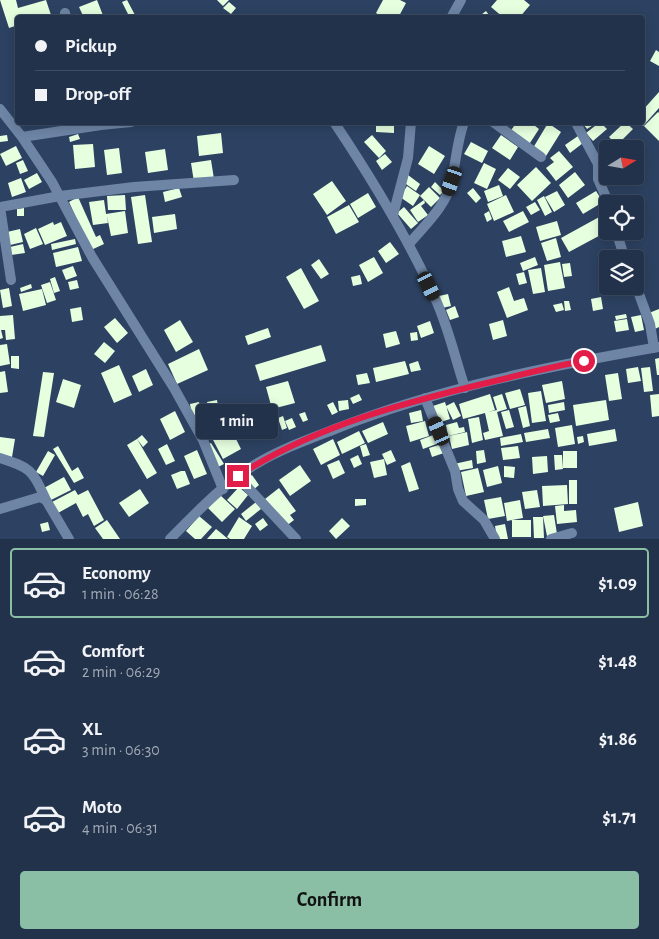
<!DOCTYPE html>
<meta charset="utf-8">
<style>
body{margin:0;font-family:"Alegreya Sans",sans-serif;background:#2e3e54;color:#f1f3f6;height:100vh;display:flex;flex-direction:column;font-size:19px;white-space:nowrap}
*{box-sizing:border-box;margin:0}
p{font-size:16px;color:#a2aab5}
.icon{flex:none;width:28px;height:28px;fill:none;stroke:currentColor;stroke-width:2;stroke-linecap:round;stroke-linejoin:round}
.map{position:relative;height:539px;overflow:hidden}
.sheet{display:flex;flex-direction:column;background:#22324a;flex:1}
.sheet>*{flex:none}
.banner{position:absolute;left:15px;top:15px;width:630px;height:110px;border-radius:5px;box-shadow:0 2px 12px #0003,0 0 0 1px #3f4d62;display:grid;align-content:center;height:110px;padding:0 20px;background:#22324a}
.needle{width:32px;rotate:79deg}
.fabs{position:absolute;left:599px;top:140px;display:grid;gap:10px}
.fabs a{display:grid;place-items:center;width:45px;height:45px;border-radius:5px;background:#22324a;box-shadow:0 2px 12px #0003,0 0 0 1px #3f4d62;font-size:25px}
.end{position:absolute;width:22px;height:22px;margin:-11px;border:6px solid #e11d48;background:#fff;box-shadow:0 0 0 2px #fff}
.from{border-radius:50%}
.bubble{position:absolute;height:35px;border-radius:5px;background:#22324a;box-shadow:0 2px 12px #0003,0 0 0 1px #3f4d62;font-size:16px;font-weight:600;line-height:35px;text-align:center}
.car{position:absolute;width:15px;height:30px;margin:-15px -8px;border-radius:6px;box-shadow:0 0 4px 1px #0007;background:linear-gradient(#222 24%,#8ab4d8 0 40%,#222 0 76%,#8ab4d8 0 86%,#222 0)}
.banner b{display:flex;align-items:center;gap:18px;height:48px;font-size:19px}
.banner b+b{border-top:1px solid #3f4d62}
.banner i{width:12px;height:12px;background:#f1f3f6}
ul{padding:9px 0 0;list-style:none}
li{display:flex;align-items:center;gap:15px;height:70px;margin:0 10px 8px;padding:0 10px;border:2px solid transparent;border-radius:5px}
li div{flex:1}
li b{display:block;font-size:19px}
li em{font-style:normal;font-weight:600}
li.on{border-color:#8abfa5}
li>.icon{width:45px;height:45px;stroke-width:1.5}
.button{display:flex;gap:10px;margin-top:auto;padding:10px 20px}
.button a{flex:1;height:58px;border-radius:5px;background:#8abfa5;color:#111;font-size:20px;font-weight:600;line-height:58px;text-align:center}
.map>svg:first-child{display:block}
.building{fill:#e6ffdf}
.lines{fill:none;stroke-linecap:round;stroke-linejoin:round}
.minor{stroke:#6e85a6;stroke-width:10}
.route{stroke:#e11d48;stroke-width:6}
</style>
<div class="map">
<svg width="659" height="539" viewBox="0 0 659 539">
<rect width="100%" height="100%" fill="#2d4262"/>
<!-- building -->
<path class="building" d="M 0,0 L 16,0 L 18,8 L 46,0 L 51,15 L 18,18 L 18,25 L 9,28 Z
M 97,0 L 104,18 L 84,18 L 79,7 Z
M 127,0 L 135,15 L 130,18 L 122,2 Z
M 217,0 L 229,0 L 223,6 Z
M 383,0 L 400,0 L 406,3 L 398,18 L 384,18 L 376,13 Z
M 497,0 L 524,0 L 530,5 L 519,18 L 504,18 L 491,7 Z
M 229,2 L 236,8 L 231,14 L 223,8 Z
M 486,11 L 491,18 L 477,18 Z
M 656,50 L 659,52 L 659,66 L 650,61 Z
M 659,92 L 659,108 L 643,126 L 640,122 L 642,122 L 642,111 Z
M 658,112 L 659,113 L 659,141 L 644,126 Z
M 376,122 L 394,122 L 394,133 L 376,132 Z
M 517,122 L 530,122 L 539,129 L 528,146 L 509,133 Z
M 585,122 L 598,122 L 587,129 L 583,124 Z
M 600,122 L 607,129 L 593,141 L 586,133 Z
M 625,122 L 633,129 L 617,145 L 609,137 Z
M 548,123 L 561,132 L 546,156 L 533,148 Z
M 221,133 L 223,153 L 199,156 L 197,136 Z
M 78,134 L 80,139 L 70,142 L 69,137 Z
M 7,135 L 8,141 L 0,142 L 0,136 Z
M 372,135 L 386,151 L 379,158 L 364,142 Z
M 501,135 L 518,147 L 510,160 L 492,148 Z
M 578,136 L 583,143 L 570,153 L 565,145 Z
M 471,142 L 488,151 L 482,163 L 464,154 Z
M 93,144 L 95,167 L 75,169 L 73,145 Z
M 16,146 L 22,158 L 6,166 L 0,154 Z
M 429,146 L 445,156 L 434,174 L 418,164 Z
M 119,148 L 122,173 L 107,175 L 104,150 Z
M 165,149 L 168,170 L 148,173 L 145,152 Z
M 559,151 L 573,167 L 556,181 L 546,168 L 554,162 L 550,158 Z
M 385,154 L 392,162 L 382,170 L 376,161 Z
M 23,160 L 28,171 L 20,174 L 16,163 Z
M 211,160 L 214,179 L 194,182 L 191,163 Z
M 484,163 L 496,169 L 487,189 L 474,183 Z
M 536,167 L 551,183 L 532,201 L 517,185 Z
M 508,168 L 520,177 L 510,189 L 498,180 Z
M 575,172 L 585,185 L 568,198 L 559,185 Z
M 37,173 L 42,182 L 29,189 L 24,180 Z
M 408,175 L 420,184 L 416,191 L 403,182 Z
M 608,175 L 608,176 L 620,176 L 611,184 L 605,177 Z
M 21,178 L 26,192 L 12,197 L 8,183 Z
M 332,181 L 346,201 L 327,215 L 313,194 Z
M 435,182 L 444,191 L 440,195 L 431,187 Z
M 499,185 L 503,196 L 488,202 L 484,191 Z
M 407,186 L 420,195 L 413,206 L 400,197 Z
M 429,187 L 440,198 L 431,207 L 420,196 Z
M 179,188 L 182,197 L 165,202 L 163,192 Z
M 473,188 L 481,198 L 476,203 L 467,193 Z
M 557,191 L 565,205 L 554,212 L 545,197 Z
M 596,191 L 603,202 L 583,214 L 576,203 Z
M 368,193 L 376,207 L 358,218 L 350,204 Z
M 125,195 L 126,210 L 108,210 L 107,196 Z
M 145,195 L 152,242 L 138,244 L 131,197 Z
M 506,195 L 514,212 L 494,221 L 487,204 Z
M 544,196 L 552,212 L 545,216 L 537,200 Z
M 78,197 L 96,237 L 100,235 L 104,244 L 91,250 L 69,202 Z
M 104,200 L 106,214 L 125,211 L 128,233 L 111,236 L 107,216 L 108,223 L 93,225 L 89,202 Z
M 424,200 L 425,203 L 421,206 L 428,215 L 418,222 L 410,210 Z
M 535,202 L 540,210 L 531,215 L 526,207 Z
M 349,205 L 359,222 L 336,234 L 327,217 Z
M 404,207 L 418,223 L 411,229 L 397,213 Z
M 24,208 L 24,216 L 17,216 L 17,209 Z
M 489,211 L 492,219 L 487,222 L 484,214 Z
M 523,211 L 529,222 L 509,232 L 503,221 Z
M 175,214 L 177,229 L 154,233 L 152,217 Z
M 601,216 L 608,231 L 569,252 L 561,238 Z
M 557,221 L 561,235 L 540,241 L 536,227 Z
M 53,222 L 54,225 L 61,222 L 67,236 L 45,245 L 38,229 Z
M 36,228 L 43,244 L 30,249 L 24,234 Z
M 20,229 L 23,242 L 10,245 L 7,232 Z
M 521,236 L 526,252 L 506,257 L 502,241 Z
M 556,238 L 561,257 L 547,261 L 541,243 Z
M 75,239 L 76,244 L 52,250 L 51,244 Z
M 390,242 L 399,254 L 386,263 L 378,251 Z
M 23,244 L 25,253 L 11,255 L 10,247 Z
M 78,247 L 82,261 L 56,267 L 53,253 Z
M 374,257 L 383,273 L 368,282 L 359,265 Z
M 535,257 L 538,265 L 523,271 L 520,263 Z
M 319,259 L 329,274 L 321,279 L 311,265 Z
M 560,262 L 565,288 L 548,291 L 544,265 Z
M 570,263 L 572,276 L 564,277 L 562,264 Z
M 73,266 L 77,276 L 66,280 L 62,270 Z
M 301,268 L 319,301 L 304,309 L 286,277 Z
M 541,268 L 545,292 L 533,294 L 528,270 Z
M 524,272 L 527,283 L 519,285 L 516,274 Z
M 360,275 L 362,284 L 353,286 L 351,277 Z
M 55,277 L 60,291 L 54,293 L 50,279 Z
M 77,280 L 79,288 L 70,290 L 68,282 Z
M 50,282 L 56,300 L 47,303 L 41,285 Z
M 31,284 L 32,288 L 21,292 L 20,288 Z
M 509,287 L 514,301 L 524,298 L 528,310 L 507,318 L 497,292 Z
M 9,288 L 12,306 L 3,308 L 0,290 Z
M 42,289 L 46,305 L 23,311 L 19,294 Z
M 448,294 L 451,306 L 442,308 L 439,296 Z
M 601,297 L 603,309 L 593,311 L 591,299 Z
M 564,301 L 569,301 L 571,310 L 565,311 Z
M 562,303 L 564,310 L 556,312 L 553,305 Z
M 455,306 L 459,317 L 450,320 L 446,310 Z
M 81,307 L 83,320 L 72,322 L 70,309 Z
M 659,309 L 659,327 L 655,329 L 649,313 Z
M 626,314 L 627,318 L 616,320 L 615,316 Z
M 13,315 L 15,339 L 6,340 L 5,330 L 1,330 L 3,338 L 0,339 L 0,316 Z
M 641,315 L 644,330 L 635,332 L 631,317 Z
M 115,318 L 128,333 L 117,343 L 104,327 Z
M 627,319 L 629,330 L 616,332 L 614,321 Z
M 180,320 L 193,342 L 176,352 L 164,330 Z
M 503,320 L 507,336 L 493,340 L 489,324 Z
M 430,321 L 434,333 L 421,338 L 417,326 Z
M 268,328 L 271,337 L 248,345 L 245,336 Z
M 396,331 L 400,344 L 386,348 L 383,334 Z
M 417,332 L 418,340 L 411,341 L 410,333 Z
M 104,342 L 115,351 L 105,363 L 94,354 Z
M 7,344 L 10,364 L 0,366 L 0,345 Z
M 321,345 L 326,361 L 260,381 L 255,365 Z
M 199,349 L 208,370 L 177,384 L 168,364 Z
M 11,356 L 19,356 L 19,369 L 11,368 Z
M 659,358 L 659,375 L 657,375 L 655,359 Z
M 405,361 L 409,374 L 376,382 L 373,368 Z
M 418,361 L 421,370 L 411,372 L 409,364 Z
M 119,365 L 132,395 L 114,403 L 101,373 Z
M 638,367 L 641,381 L 628,383 L 626,369 Z
M 650,367 L 653,391 L 644,392 L 641,368 Z
M 146,369 L 153,385 L 139,392 L 132,376 Z
M 5,371 L 8,392 L 0,393 L 0,372 Z
M 43,372 L 54,373 L 44,437 L 33,436 Z
M 367,373 L 370,383 L 358,385 L 356,375 Z
M 618,373 L 622,399 L 609,401 L 605,375 Z
M 63,379 L 81,385 L 74,408 L 56,402 Z
M 288,381 L 295,403 L 272,409 L 266,387 Z
M 562,381 L 565,399 L 546,403 L 542,385 Z
M 520,389 L 525,405 L 510,409 L 505,393 Z
M 541,391 L 546,421 L 532,423 L 528,393 Z
M 359,394 L 362,400 L 353,404 L 350,398 Z
M 490,394 L 495,410 L 488,412 L 497,410 L 493,397 L 502,394 L 507,409 L 497,412 L 503,436 L 485,440 L 483,433 L 489,431 L 485,413 L 463,419 L 459,404 Z
M 659,394 L 659,416 L 652,417 L 650,395 Z
M 217,400 L 218,407 L 209,409 L 207,402 Z
M 348,400 L 349,409 L 339,411 L 338,401 Z
M 606,400 L 609,420 L 576,426 L 573,405 Z
M 199,402 L 202,415 L 192,417 L 190,404 Z
M 333,402 L 338,412 L 332,415 L 327,405 Z
M 445,402 L 450,419 L 438,423 L 433,406 Z
M 454,402 L 461,416 L 453,420 L 446,406 Z
M 564,402 L 565,410 L 549,413 L 548,405 Z
M 526,406 L 530,426 L 523,428 L 518,408 Z
M 421,410 L 423,421 L 411,423 L 409,413 Z
M 509,410 L 514,427 L 506,429 L 501,412 Z
M 175,411 L 185,432 L 170,440 L 160,419 Z
M 305,412 L 308,420 L 303,422 L 299,414 Z
M 558,413 L 560,421 L 550,423 L 548,415 Z
M 221,415 L 226,427 L 216,431 L 211,419 Z
M 283,416 L 287,428 L 282,430 L 278,418 Z
M 479,417 L 483,440 L 472,443 L 468,419 Z
M 292,418 L 296,427 L 289,430 L 285,421 Z
M 425,421 L 429,436 L 410,442 L 406,426 Z
M 383,422 L 388,434 L 368,443 L 362,431 Z
M 457,422 L 459,428 L 464,427 L 465,432 L 448,436 L 446,425 Z
M 572,425 L 575,444 L 558,447 L 555,428 Z
M 230,427 L 241,449 L 223,459 L 211,436 Z
M 548,429 L 550,438 L 526,442 L 524,433 Z
M 615,429 L 617,441 L 589,446 L 587,434 Z
M 359,431 L 365,443 L 342,454 L 337,442 Z
M 467,432 L 469,445 L 452,449 L 449,436 Z
M 436,434 L 439,443 L 423,449 L 420,440 Z
M 521,434 L 523,442 L 501,446 L 500,438 Z
M 142,435 L 148,442 L 143,447 L 137,439 Z
M 583,436 L 584,442 L 578,444 L 577,437 Z
M 0,437 L 15,439 L 12,457 L 0,455 Z
M 137,439 L 157,473 L 147,479 L 127,445 Z
M 333,439 L 340,455 L 321,465 L 313,449 Z
M 211,443 L 224,464 L 218,467 L 207,445 Z
M 167,444 L 175,461 L 166,465 L 158,449 Z
M 366,444 L 370,455 L 363,457 L 360,446 Z
M 442,444 L 444,453 L 432,457 L 429,448 Z
M 58,446 L 72,471 L 78,467 L 84,478 L 74,483 L 53,449 Z
M 518,446 L 520,458 L 503,460 L 501,448 Z
M 197,450 L 207,474 L 194,479 L 184,456 Z
M 391,450 L 396,461 L 387,465 L 382,454 Z
M 484,450 L 486,462 L 477,464 L 476,451 Z
M 48,451 L 55,455 L 43,476 L 36,472 Z
M 563,451 L 577,451 L 577,468 L 563,468 Z
M 358,455 L 362,464 L 354,468 L 350,459 Z
M 554,455 L 562,455 L 563,469 L 555,470 Z
M 547,456 L 548,472 L 533,474 L 532,457 Z
M 384,459 L 387,475 L 374,478 L 370,462 Z
M 339,460 L 345,473 L 333,479 L 327,465 Z
M 472,460 L 473,468 L 456,471 L 454,464 Z
M 410,462 L 419,489 L 409,492 L 401,466 Z
M 300,465 L 311,481 L 290,496 L 279,480 Z
M 498,466 L 502,483 L 487,487 L 483,470 Z
M 504,466 L 515,467 L 514,478 L 504,477 Z
M 478,468 L 484,492 L 466,496 L 461,472 Z
M 181,471 L 185,471 L 190,484 L 177,489 L 171,475 Z
M 252,475 L 259,485 L 253,490 L 245,480 Z
M 64,477 L 71,490 L 51,500 L 44,488 Z
M 569,480 L 577,480 L 577,504 L 569,504 Z
M 567,485 L 568,504 L 543,506 L 542,486 Z
M 239,487 L 248,495 L 237,509 L 227,500 Z
M 279,488 L 296,511 L 290,515 L 294,520 L 285,527 L 265,499 Z
M 140,489 L 149,503 L 129,517 L 119,503 Z
M 75,490 L 78,495 L 88,490 L 104,520 L 94,526 L 88,514 L 83,517 L 76,503 L 58,513 L 52,502 Z
M 537,490 L 540,507 L 525,509 L 522,492 Z
M 220,495 L 235,509 L 222,522 L 208,508 Z
M 501,497 L 505,516 L 488,519 L 484,500 Z
M 355,499 L 366,499 L 366,505 L 355,506 Z
M 520,500 L 523,518 L 507,521 L 504,503 Z
M 256,502 L 261,509 L 246,521 L 241,514 Z
M 638,502 L 643,526 L 619,532 L 614,508 Z
M 564,505 L 564,511 L 576,510 L 577,522 L 557,524 L 555,506 Z
M 554,515 L 557,534 L 547,536 L 543,516 Z
M 199,516 L 212,527 L 201,539 L 195,539 L 186,531 Z
M 239,517 L 252,526 L 244,539 L 230,539 L 227,537 Z
M 533,517 L 543,517 L 544,538 L 534,538 Z
M 263,518 L 268,525 L 260,531 L 255,524 Z
M 342,518 L 350,526 L 336,539 L 329,531 Z
M 107,520 L 120,539 L 103,539 L 95,528 Z
M 512,520 L 531,520 L 531,537 L 512,537 Z
M 48,522 L 50,530 L 42,532 L 40,524 Z
M 505,524 L 508,539 L 497,539 L 495,526 Z
M 216,529 L 221,533 L 228,539 L 207,539 Z"/>
<g class="lines">
<!-- minor -->
<path class="minor" d="M 65,13 L 66,18
M 451,18 L 461,0
M 0,109 L 22,137
M 131,122 L 101,125 L 22,137 L 52,182 L 92,257 L 174,388 L 203,440 L 223,489
M 334,122 C 372,179 407,236 435,298 C 448,326 455,358 465,388
M 493,122 L 541,157
M 577,125 L 598,164 L 598,179 L 609,204
M 0,207 L 60,196 L 134,187 L 234,180
M 0,207 L 11,280
M 393,215 L 408,158 L 411,122
M 616,231 L 625,259
M 409,244 C 425,225 447,205 452,180 C 456,160 457,142 464,122
M 635,283 L 650,324 L 654,348
M 425,398 L 455,471 L 458,489 L 463,501 L 484,520 L 495,539
M 0,458 C 32,468 32,470 46,500
M 238,477 L 296,539
M 0,509 L 40,497 L 46,500 L 69,539
M 170,539 C 196,513 224,483 256,464 C 281,449 309,439 335,429 C 439,388 550,366 659,347
M 551,539 L 572,533"/>
</g>
<g class="lines">
<!-- route -->
<path class="route" d="M 238,476 C 314,426 406,402 495,381 C 524,374 554,366 584,361"/>
</g>
</svg>
<div class="fabs">
<a><svg class="needle" viewBox="-14 -14 28 28"><path d="M0-13l5 13h-10z" fill="#e53935"/><path d="M0 13l5-13h-10z" fill="#a2aab5"/></svg></a>
<a><svg class="icon" aria-label="locate" viewBox="0 0 24 24"><circle cx="12" cy="12" r="6"/><path d="M12 2v4M12 18v4M2 12h4M18 12h4"/></svg></a>
<a><svg class="icon" aria-label="layers" viewBox="0 0 24 24"><path d="M12 4l9 5-9 5-9-5zM3 14l9 5 9-5"/></svg></a>
</div>
<i class="end from" style="left:584px;top:361px"></i>
<i class="end" style="left:238px;top:476px"></i>
<div class="bubble" style="left:196px;top:404px;width:82px">1 min</div>
<i class="car" style="left:452px;top:181px;rotate:199deg"></i>
<i class="car" style="left:429px;top:286px;rotate:154deg"></i>
<i class="car" style="left:439px;top:431px;rotate:336deg"></i>
<div class="banner">
<b><i class="from"></i>Pickup</b>
<b><i></i>Drop-off</b>
</div>
</div>
<section class="sheet">
<ul>
<li class="on"><svg class="icon" aria-label="car" viewBox="0 0 24 24"><path d="M5 17H2v-5l4-1 3-4h7l3 4 3 1v5h-3M9 17h6M6 11h13"/><circle cx="7" cy="17" r="2"/><circle cx="17" cy="17" r="2"/></svg><div><b>Economy</b><p>1 min · 06:28</p></div><em>$1.09</em></li>
<li><svg class="icon" aria-label="car" viewBox="0 0 24 24"><path d="M5 17H2v-5l4-1 3-4h7l3 4 3 1v5h-3M9 17h6M6 11h13"/><circle cx="7" cy="17" r="2"/><circle cx="17" cy="17" r="2"/></svg><div><b>Comfort</b><p>2 min · 06:29</p></div><em>$1.48</em></li>
<li><svg class="icon" aria-label="car" viewBox="0 0 24 24"><path d="M5 17H2v-5l4-1 3-4h7l3 4 3 1v5h-3M9 17h6M6 11h13"/><circle cx="7" cy="17" r="2"/><circle cx="17" cy="17" r="2"/></svg><div><b>XL</b><p>3 min · 06:30</p></div><em>$1.86</em></li>
<li><svg class="icon" aria-label="car" viewBox="0 0 24 24"><path d="M5 17H2v-5l4-1 3-4h7l3 4 3 1v5h-3M9 17h6M6 11h13"/><circle cx="7" cy="17" r="2"/><circle cx="17" cy="17" r="2"/></svg><div><b>Moto</b><p>4 min · 06:31</p></div><em>$1.71</em></li>
</ul>
<div class="button"><a>Confirm</a></div>
</section>
